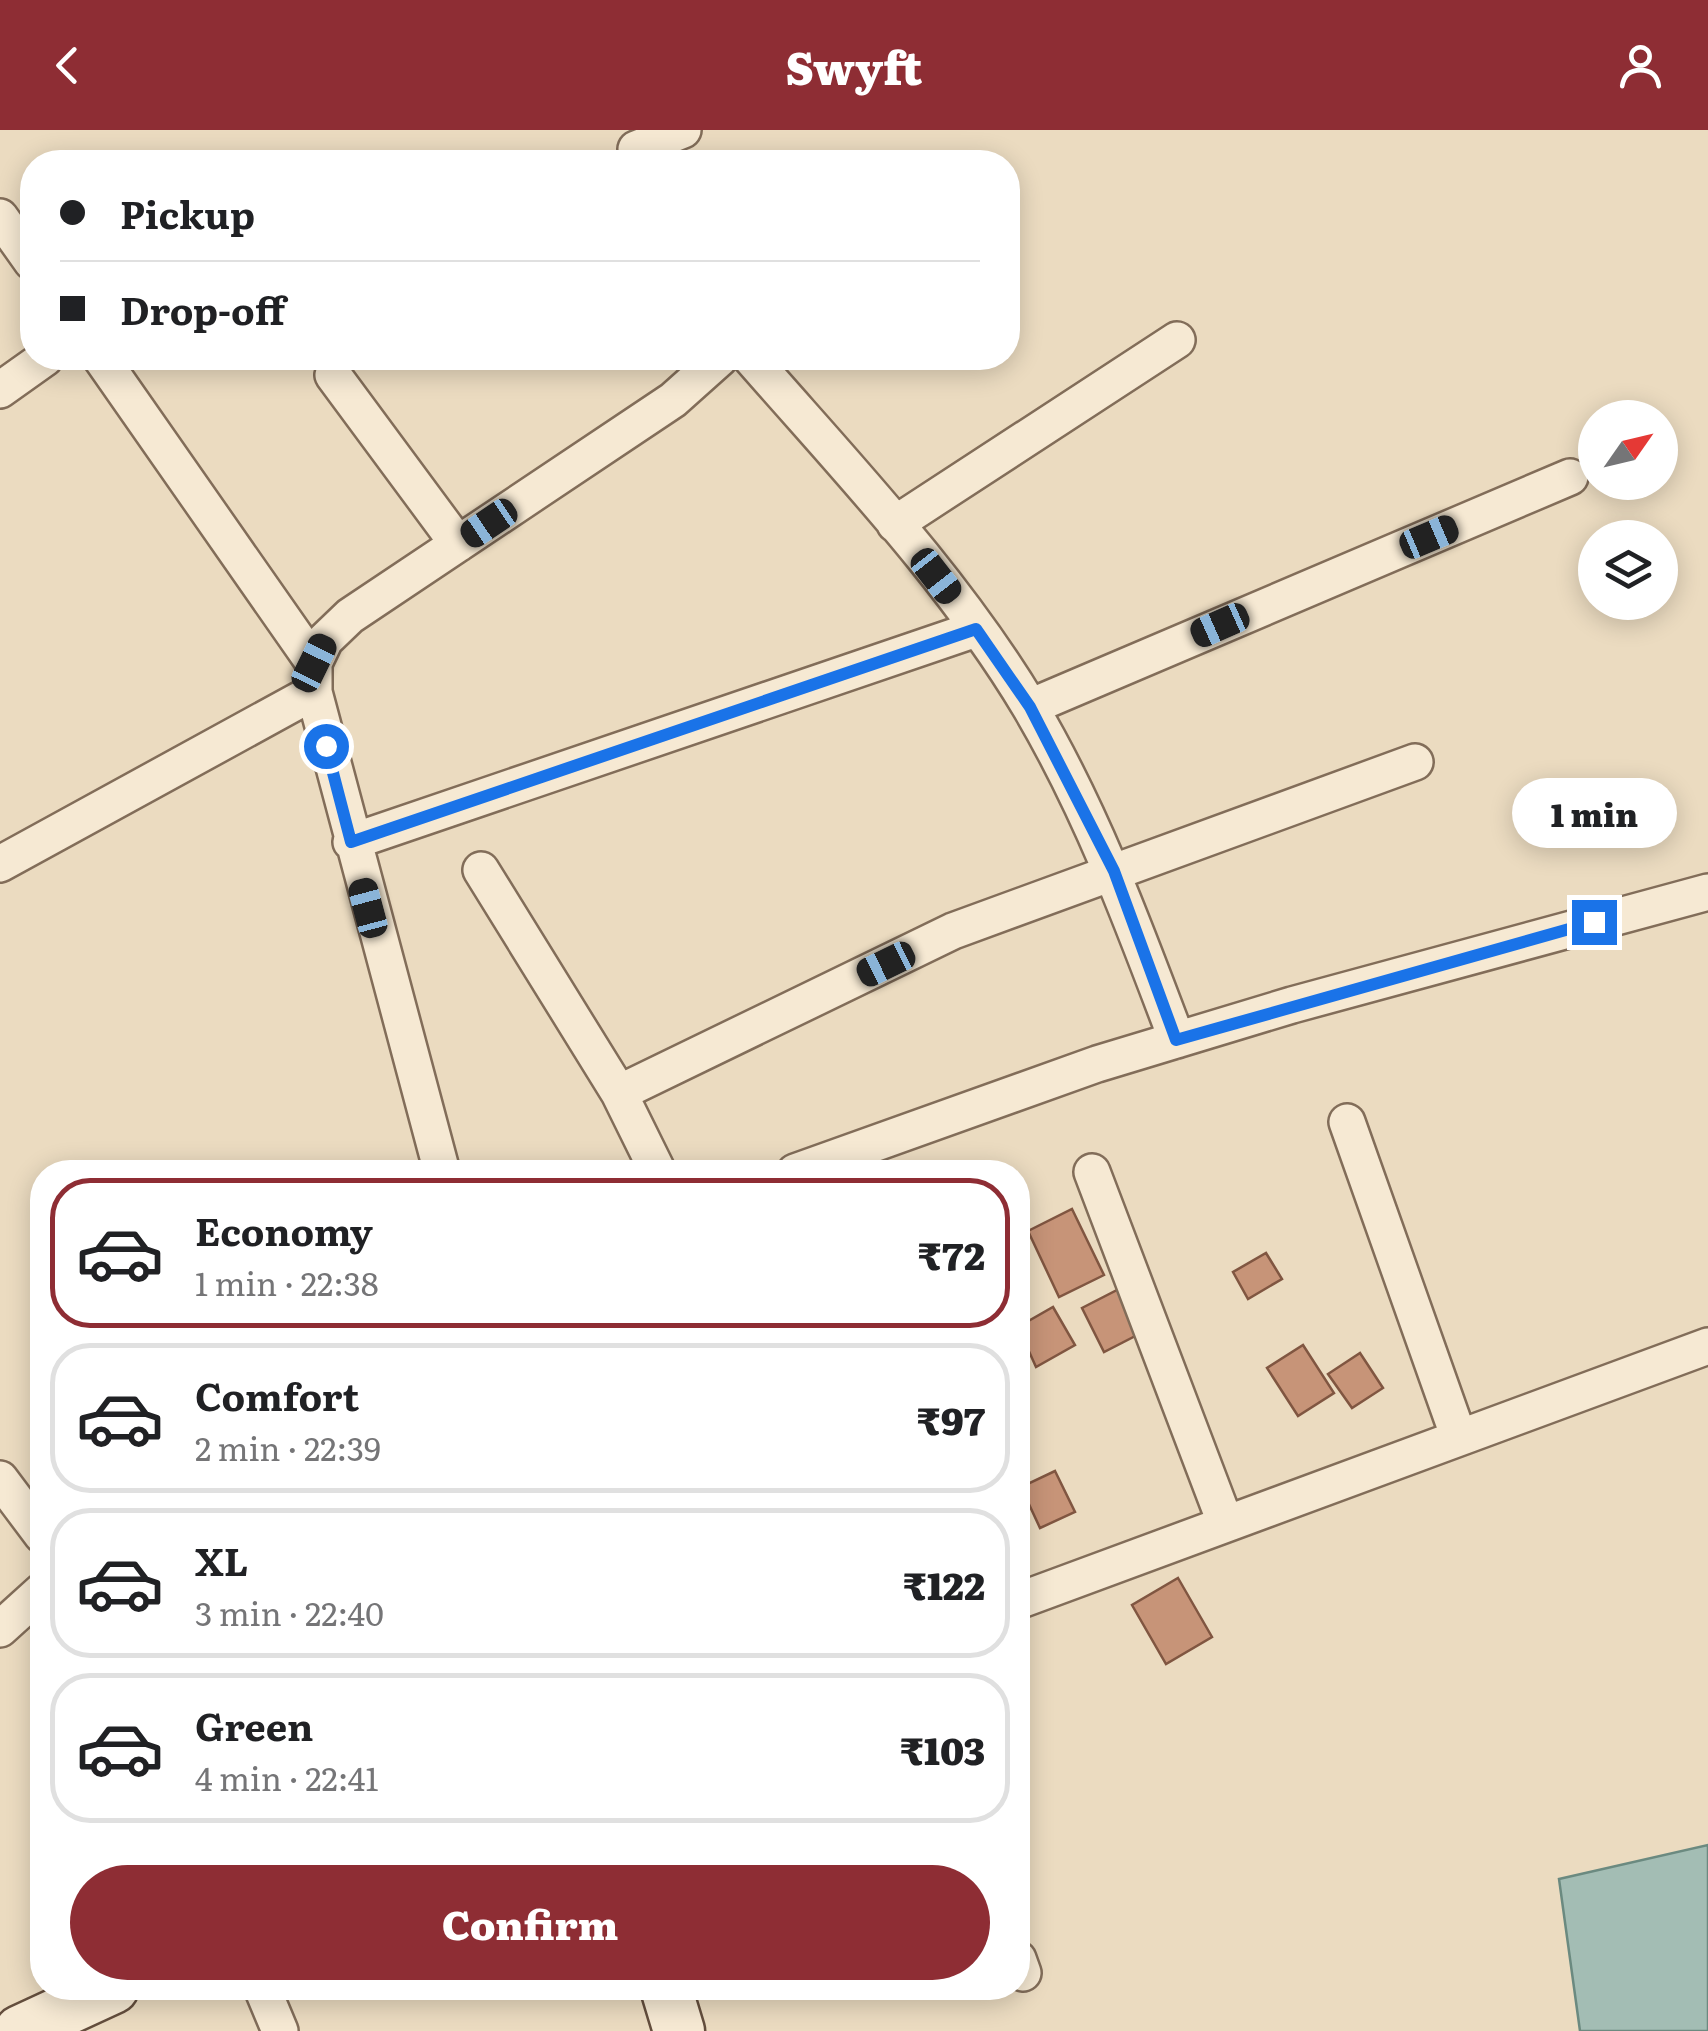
<!DOCTYPE html>
<meta charset="utf-8">
<style>
body{margin:0;font-family:Literata,serif;background:#f2f2f2;color:#202124;height:100vh;display:flex;flex-direction:column;font-size:38px;white-space:nowrap}
*{box-sizing:border-box;margin:0}
p{font-size:32px;color:#757577}
.icon{flex:none;width:55px;height:55px;fill:none;stroke:currentColor;stroke-width:2;stroke-linecap:round;stroke-linejoin:round}
.map{position:relative;flex:1;overflow:hidden}
.drawer{position:absolute;left:30px;top:1030px;width:1000px;height:840px;display:flex;flex-direction:column;background:#fff;border-radius:40px;box-shadow:0 5px 25px #0003}
.drawer>*{flex:none}
.banner{position:absolute;left:20px;top:20px;width:1000px;height:220px;border-radius:40px;box-shadow:0 5px 25px #0003;display:grid;align-content:center;height:220px;padding:0 40px;background:#fff}
.needle{width:65px;rotate:56deg}
.buttons{position:absolute;left:1578px;top:270px;display:grid;gap:20px}
.buttons a{display:grid;place-items:center;width:100px;height:100px;border-radius:50%;background:#fff;box-shadow:0 5px 25px #0003;font-size:50px}
.end{position:absolute;width:45px;height:45px;margin:-22px;border:12px solid #1a73e8;background:#fff;box-shadow:0 0 0 5px #fff}
.from{border-radius:50%}
.bubble{position:absolute;height:70px;border-radius:35px;background:#fff;box-shadow:0 5px 25px #0003;font-size:32px;font-weight:800;line-height:70px;text-align:center}
.car{position:absolute;width:30px;height:60px;margin:-30px -15px;border-radius:12px;box-shadow:0 0 8px 2px #0007;background:linear-gradient(#222 24%,#8ab4d8 0 40%,#222 0 76%,#8ab4d8 0 86%,#222 0)}
.banner b{display:flex;align-items:center;gap:35px;height:95px;font-size:38px}
.banner b+b{border-top:2px solid #e0e0e0}
.banner i{width:25px;height:25px;background:#202124}
ul{padding:18px 0 0;list-style:none}
li{display:flex;align-items:center;gap:30px;height:150px;margin:0 20px 15px;padding:0 20px;border:5px solid #e0e0e0;border-radius:40px}
li div{flex:1}
li b{display:block;font-size:38px}
li em{font-style:normal;font-weight:800}
li.selected{border-color:#8e2d34}
li>.icon{width:90px;height:90px;stroke-width:1.5}
.cta{display:flex;gap:20px;margin-top:auto;padding:20px 40px}
.cta a{flex:1;height:115px;border-radius:60px;background:#8e2d34;color:#fff;font-size:40px;font-weight:800;line-height:115px;text-align:center}
header{display:flex;justify-content:space-between;align-items:center;height:130px;padding:0 40px;background:#8e2d34;color:#fff;font-size:45px;font-weight:800}
.map>svg:first-child{display:block}
.water{fill:#a3bdb4;stroke:#6b8a80;stroke-width:2.5}
.building{fill:#c79478;stroke:#805641;stroke-width:2.5}
.lines{fill:none;stroke-linecap:round;stroke-linejoin:round}
.street-casing{stroke:#826d59;stroke-width:40}
.secondary-casing{stroke:#644e3d;stroke-width:55}
.street{stroke:#f6e9d3;stroke-width:35}
.secondary{stroke:#f6e9d3;stroke-width:50}
.route{stroke:#1a73e8;stroke-width:12}
</style>
<header><svg class="icon" aria-label="back" viewBox="0 0 24 24"><path d="M15 5l-7 7 7 7"/></svg>Swyft<svg class="icon" aria-label="person" viewBox="0 0 24 24"><circle cx="12" cy="8" r="4"/><path d="M4 21q1-7 8-7t8 7"/></svg></header>
<div class="map">
<svg width="1708" height="1901" viewBox="0 0 1708 1901">
<rect width="100%" height="100%" fill="#ebdbc0"/>
<!-- water -->
<path class="water" d="M 1708,1715 L 1708,1901 L 1580,1901 L 1559,1749 Z"/>
<!-- building -->
<path class="building" d="M 1072,1079 L 1104,1145 L 1059,1167 L 1028,1101 Z
M 1266,1123 L 1282,1149 L 1248,1169 L 1233,1142 Z
M 1123,1157 L 1145,1201 L 1104,1222 L 1082,1178 Z
M 1053,1177 L 1075,1215 L 1036,1237 L 1018,1197 Z
M 1303,1215 L 1334,1263 L 1298,1286 L 1267,1238 Z
M 1360,1223 L 1383,1258 L 1352,1278 L 1328,1244 Z
M 1055,1341 L 1075,1382 L 1040,1398 L 1021,1357 Z
M 1178,1448 L 1212,1507 L 1166,1534 L 1132,1475 Z"/>
<g class="lines">
<!-- street casing -->
<g class="street-casing">
<path id="street" d="M 636,19 L 683,0
M 0,87 L 32,132
M 101,228 L 314,533
M 751,228 C 848,339 954,450 1030,577 C 1092,682 1134,796 1177,910
M 333,245 L 458,414
M 0,260 L 45,228
M 895,394 L 1177,210
M 1030,577 L 1570,347
M 351,712 L 976,499
M 0,734 L 314,562
M 481,740 L 619,963 L 658,1042
M 619,963 L 953,801 L 1415,632
M 1347,992 L 1458,1305
M 442,1042 L 314,562 L 314,533 L 325,510 L 350,486 L 673,270 L 720,228
M 795,1042 L 1097,934 L 1292,875 L 1708,762
M 1092,1042 L 1225,1392
M 0,1349 L 42,1405
M 1018,1471 L 1708,1216
M 0,1499 L 42,1461
M 1018,1829 L 1023,1843
M 262,1858 L 280,1901"/>
</g>
<!-- secondary casing -->
<g class="secondary-casing">
<path id="secondary" d="M 666,1858 L 679,1901
M 20,1901 L 113,1858"/>
</g>
<!-- street -->
<use href="#street" class="street"/>
<!-- secondary -->
<use href="#secondary" class="secondary"/>
</g>
<g class="lines">
<!-- route -->
<path class="route" d="M 326,616 L 351,712 L 976,499 L 1030,577 L 1114,741 L 1176,910 L 1594,792"/>
</g>
</svg>
<div class="buttons">
<a><svg class="needle" viewBox="-14 -14 28 28"><path d="M0-13l5 13h-10z" fill="#e53935"/><path d="M0 13l5-13h-10z" fill="#757577"/></svg></a>
<a><svg class="icon" aria-label="layers" viewBox="0 0 24 24"><path d="M12 4l9 5-9 5-9-5zM3 14l9 5 9-5"/></svg></a>
</div>
<i class="end from" style="left:326px;top:616px"></i>
<i class="end" style="left:1594px;top:792px"></i>
<div class="bubble" style="left:1512px;top:648px;width:165px">1 min</div>
<i class="car" style="left:489px;top:393px;rotate:236deg"></i>
<i class="car" style="left:1429px;top:407px;rotate:67deg"></i>
<i class="car" style="left:936px;top:446px;rotate:142deg"></i>
<i class="car" style="left:1220px;top:495px;rotate:246deg"></i>
<i class="car" style="left:314px;top:533px;rotate:26deg"></i>
<i class="car" style="left:368px;top:778px;rotate:345deg"></i>
<i class="car" style="left:886px;top:834px;rotate:244deg"></i>
<div class="banner">
<b><i class="from"></i>Pickup</b>
<b><i></i>Drop-off</b>
</div>
<section class="drawer">
<ul>
<li class="selected"><svg class="icon" aria-label="car" viewBox="0 0 24 24"><path d="M5 17H2v-5l4-1 3-4h7l3 4 3 1v5h-3M9 17h6M6 11h13"/><circle cx="7" cy="17" r="2"/><circle cx="17" cy="17" r="2"/></svg><div><b>Economy</b><p>1 min · 22:38</p></div><em>₹72</em></li>
<li><svg class="icon" aria-label="car" viewBox="0 0 24 24"><path d="M5 17H2v-5l4-1 3-4h7l3 4 3 1v5h-3M9 17h6M6 11h13"/><circle cx="7" cy="17" r="2"/><circle cx="17" cy="17" r="2"/></svg><div><b>Comfort</b><p>2 min · 22:39</p></div><em>₹97</em></li>
<li><svg class="icon" aria-label="car" viewBox="0 0 24 24"><path d="M5 17H2v-5l4-1 3-4h7l3 4 3 1v5h-3M9 17h6M6 11h13"/><circle cx="7" cy="17" r="2"/><circle cx="17" cy="17" r="2"/></svg><div><b>XL</b><p>3 min · 22:40</p></div><em>₹122</em></li>
<li><svg class="icon" aria-label="car" viewBox="0 0 24 24"><path d="M5 17H2v-5l4-1 3-4h7l3 4 3 1v5h-3M9 17h6M6 11h13"/><circle cx="7" cy="17" r="2"/><circle cx="17" cy="17" r="2"/></svg><div><b>Green</b><p>4 min · 22:41</p></div><em>₹103</em></li>
</ul>
<div class="cta"><a>Confirm</a></div>
</section>
</div>
